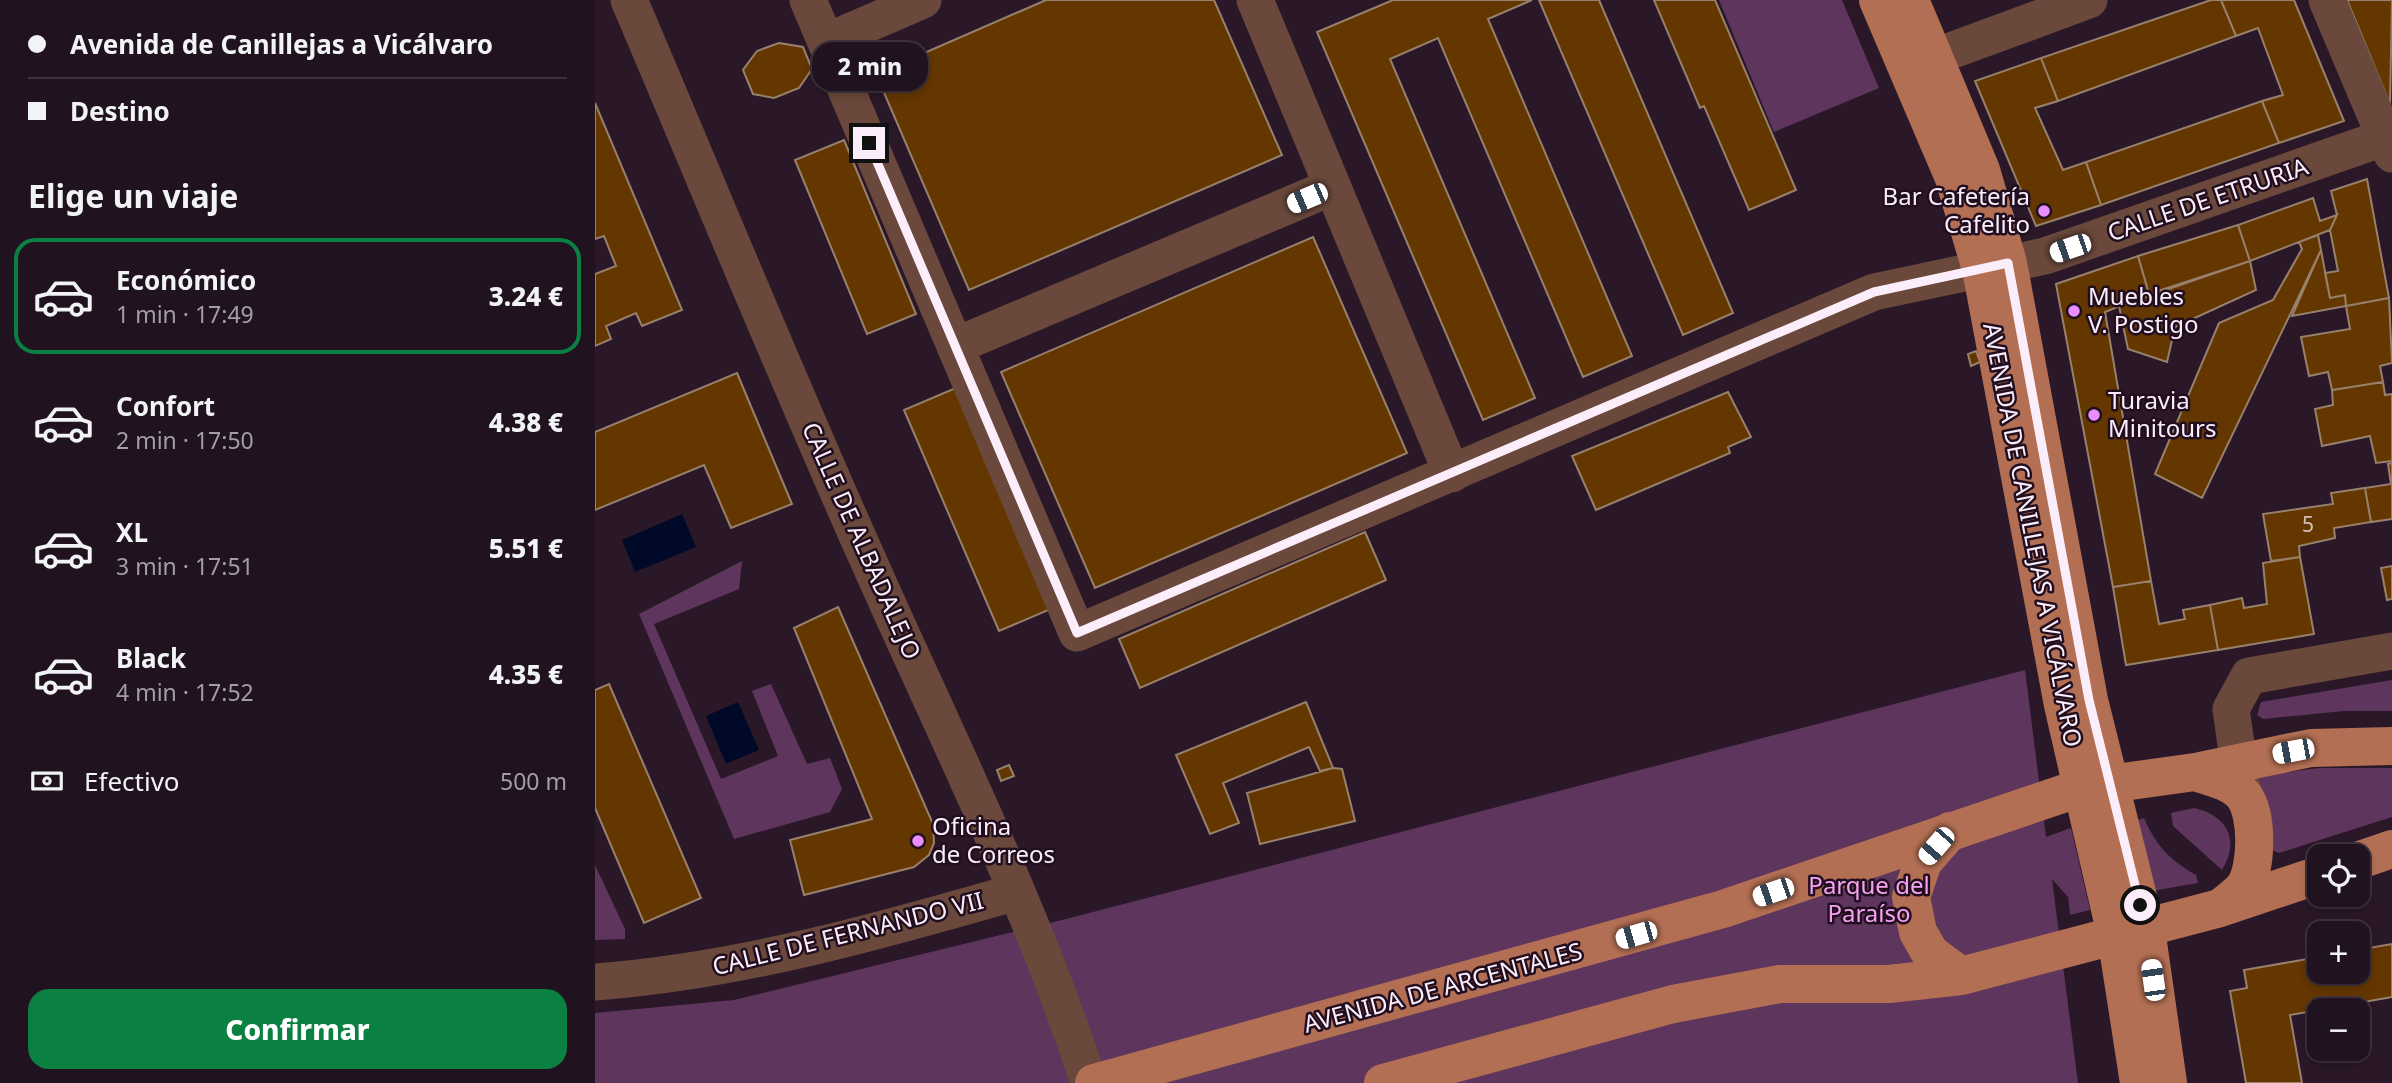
<!DOCTYPE html>
<html lang="es">
<meta charset="utf-8">
<style>
body{margin:0;font-family:"Noto Sans",sans-serif;background:#281b28;color:#f1f3f6;height:100vh;display:flex;flex-direction:column;font-size:26px;white-space:nowrap}
*{box-sizing:border-box;margin:0}
p{font-size:23px;color:#a29ea4}
.icon{flex:none;width:38px;height:38px;fill:none;stroke:currentColor;stroke-width:2;stroke-linecap:round;stroke-linejoin:round}
.map{position:relative;flex:1;overflow:hidden}
.panel{display:flex;flex-direction:column;background:#20121f;width:595px}
.panel>*{flex:none}
.banner{display:grid;align-content:center;height:154px;padding:0 28px;background:#20121f}
.tools{position:absolute;left:1712px;top:844px;display:grid;gap:14px}
.tools a{display:grid;place-items:center;width:63px;height:63px;border-radius:14px;background:#20121f;box-shadow:0 4px 10px #0003,0 0 0 2px #3d323d;font-size:35px}
.end{position:absolute;width:32px;height:32px;margin:-16px;border:9px solid #fbeefa;background:#111;box-shadow:0 0 0 4px #111}
.from{border-radius:50%}
.bubble{position:absolute;height:49px;border-radius:21px;background:#20121f;box-shadow:0 4px 10px #0003,0 0 0 2px #3d323d;font-size:23px;font-weight:800;line-height:49px;text-align:center}
.car{position:absolute;width:21px;height:42px;margin:-21px -10px;border-radius:9px;box-shadow:0 0 5px 2px #0007;background:linear-gradient(#fff 24%,#345 0 40%,#fff 0 76%,#345 0 86%,#fff 0)}
.banner b{display:flex;align-items:center;gap:24px;height:66px;font-size:26px}
.banner b+b{border-top:2px solid #3d323d}
.banner i{width:18px;height:18px;background:#f1f3f6}
ul{padding:0;list-style:none}
li{display:flex;align-items:center;gap:21px;height:116px;margin:0 14px 10px;padding:0 14px;border:4px solid transparent;border-radius:21px}
li div{flex:1}
li b{display:block;font-size:26px}
li em{font-style:normal;font-weight:800}
li.on{border-color:#0b8043}
li>.icon{width:63px;height:63px;stroke-width:1.5}
h2{padding:0 28px;font-size:32px;line-height:84px}
.pay{display:flex;align-items:center;gap:18px;height:77px;padding:0 28px;font-size:26px}
.pay p{margin-inline-start:auto}
.primary-button{display:flex;gap:14px;margin-top:auto;padding:14px 28px}
.primary-button a{flex:1;height:80px;border-radius:21px;background:#0b8043;color:#fff;font-size:28px;font-weight:800;line-height:80px;text-align:center}
main{display:flex;flex:1;min-height:0}
.map>svg:first-child{display:block}
.green{fill:#5e355c}
.water{fill:#000a28}
.building{fill:#643600;stroke:#98816c;stroke-width:2}
.lines{fill:none;stroke-linecap:round;stroke-linejoin:round}
.minor{stroke:#6a483b;stroke-width:37}
.major{stroke:#b36f53;stroke-width:38}
.route{stroke:#fbeefa;stroke-width:9}
.poi-dot{fill:#e98dfe;stroke:#210f20;stroke-width:2.5}
.labels{text-anchor:middle;stroke-width:5;stroke-linejoin:round;paint-order:stroke}
.number-label{font-size:21px;fill:#d5c0bc}
.poi-label{font-size:24px;fill:#fbeefa;stroke:#210f20;text-anchor:start}
.street-label{font-size:24px;fill:#fbeefa;stroke:#210f20}
.park-label{font-size:24px;fill:#f6a1f2;stroke:#210f20}
</style>
<main>
<section class="panel">
<div class="banner">
<b><i class="from"></i>Avenida de Canillejas a Vicálvaro</b>
<b><i></i>Destino</b>
</div>
<h2>Elige un viaje</h2>
<ul>
<li class="on"><svg class="icon" aria-label="car" viewBox="0 0 24 24"><path d="M5 17H2v-5l4-1 3-4h7l3 4 3 1v5h-3M9 17h6M6 11h13"/><circle cx="7" cy="17" r="2"/><circle cx="17" cy="17" r="2"/></svg><div><b>Económico</b><p>1 min · 17:49</p></div><em>3.24 €</em></li>
<li><svg class="icon" aria-label="car" viewBox="0 0 24 24"><path d="M5 17H2v-5l4-1 3-4h7l3 4 3 1v5h-3M9 17h6M6 11h13"/><circle cx="7" cy="17" r="2"/><circle cx="17" cy="17" r="2"/></svg><div><b>Confort</b><p>2 min · 17:50</p></div><em>4.38 €</em></li>
<li><svg class="icon" aria-label="car" viewBox="0 0 24 24"><path d="M5 17H2v-5l4-1 3-4h7l3 4 3 1v5h-3M9 17h6M6 11h13"/><circle cx="7" cy="17" r="2"/><circle cx="17" cy="17" r="2"/></svg><div><b>XL</b><p>3 min · 17:51</p></div><em>5.51 €</em></li>
<li><svg class="icon" aria-label="car" viewBox="0 0 24 24"><path d="M5 17H2v-5l4-1 3-4h7l3 4 3 1v5h-3M9 17h6M6 11h13"/><circle cx="7" cy="17" r="2"/><circle cx="17" cy="17" r="2"/></svg><div><b>Black</b><p>4 min · 17:52</p></div><em>4.35 €</em></li>
</ul>
<div class="pay"><svg class="icon" aria-label="cash" viewBox="0 0 24 24"><path d="M3 7h18v10H3z"/><circle cx="12" cy="12" r="2"/></svg>Efectivo<p>500 m</p></div>
<div class="primary-button"><a>Confirmar</a></div>
</section>
<div class="map">
<svg width="1797" height="1083" viewBox="0 0 1797 1083">
<rect width="100%" height="100%" fill="#2a1829"/>
<!-- green -->
<path class="green" d="M 1124,0 L 1247,0 L 1284,88 L 1179,132 Z
M 147,561 L 144,589 L 59,624 L 126,779 L 183,756 L 157,691 L 176,684 L 212,764 L 235,758 L 247,789 L 235,812 L 139,839 L 44,614 Z
M 1430,670 L 1451,837 L 1476,828 L 1495,910 L 1475,915 L 1473,897 L 1457,879 L 1483,1083 L 0,1083 L 0,1013 L 139,1000 L 471,919 Z
M 1797,680 L 1797,711 L 1749,711 L 1668,719 L 1662,715 L 1666,702 Z
M 1724,768 L 1797,768 L 1797,817 L 1684,853 L 1673,848 L 1664,779 L 1669,775 Z
M 1599,808 C 1631,815 1646,839 1627,870 L 1578,826 L 1576,813 Z
M 1549,818 C 1561,846 1575,860 1601,875 L 1603,883 L 1557,891 L 1540,821 Z
M 0,865 L 30,929 L 30,939 L 0,940 Z"/>
<!-- water -->
<path class="water" d="M 87,514 L 101,547 L 40,572 L 27,540 Z
M 143,702 L 164,750 L 131,764 L 111,716 Z"/>
<!-- building -->
<path class="building" d="M 451,0 L 619,0 L 687,155 L 374,290 L 281,74 Z
M 798,0 L 937,0 L 893,19 L 1037,356 L 988,377 L 843,38 L 795,59 L 940,398 L 888,420 L 722,32 Z
M 944,0 L 1004,0 L 1138,313 L 1088,335 Z
M 1059,0 L 1120,0 L 1201,190 L 1154,210 L 1109,106 L 1105,108 Z
M 1616,0 L 1626,0 L 1641,36 L 1463,101 L 1446,58 Z
M 1626,0 L 1699,0 L 1749,121 L 1684,143 L 1667,101 L 1688,95 L 1663,28 L 1641,36 Z
M 1752,0 L 1797,0 L 1795,104 Z
M 184,43 L 208,47 L 217,69 L 204,88 L 179,98 L 158,94 L 148,70 L 162,51 Z
M 1446,58 L 1463,101 L 1440,108 L 1468,170 L 1491,162 L 1506,205 L 1441,226 L 1380,81 Z
M 1667,101 L 1684,143 L 1506,205 L 1491,162 Z
M 0,103 L 87,310 L 47,326 L 41,313 L 11,326 L 16,339 L 0,346 L 0,274 L 21,266 L 9,236 L 0,239 Z
M 249,140 L 321,314 L 272,334 L 200,160 Z
M 1772,179 L 1794,298 L 1751,306 L 1750,295 L 1735,298 L 1730,273 L 1743,271 L 1735,230 L 1742,215 L 1736,191 Z
M 1718,198 L 1725,221 L 1742,215 L 1735,230 L 1655,261 L 1643,225 Z
M 1643,225 L 1655,261 L 1554,294 L 1543,256 Z
M 1723,235 L 1726,250 L 1607,498 L 1560,474 L 1624,323 L 1678,300 L 1707,249 L 1704,242 Z
M 718,237 L 812,453 L 500,588 L 406,372 Z
M 1726,250 L 1735,298 L 1750,295 L 1751,306 L 1697,316 Z
M 1543,256 L 1554,294 L 1510,312 L 1556,581 L 1518,587 L 1461,284 Z
M 1655,261 L 1661,290 L 1580,327 L 1572,362 L 1533,349 L 1524,306 Z
M 1794,298 L 1797,363 L 1785,366 L 1788,382 L 1737,390 L 1733,372 L 1714,376 L 1706,337 L 1755,329 L 1751,306 Z
M 1381,351 L 1385,362 L 1376,366 L 1373,354 Z
M 142,373 L 197,504 L 136,528 L 109,465 L 0,510 L 0,432 Z
M 1788,382 L 1790,395 L 1797,394 L 1797,461 L 1781,463 L 1775,436 L 1727,446 L 1720,409 L 1738,405 L 1737,390 Z
M 363,387 L 458,608 L 404,631 L 309,410 Z
M 1133,392 L 1156,437 L 1133,447 L 1135,453 L 1001,510 L 977,456 Z
M 1797,463 L 1797,519 L 1776,522 L 1770,488 L 1796,484 L 1793,464 Z
M 1770,488 L 1776,522 L 1739,528 L 1740,538 L 1704,546 L 1705,557 L 1676,561 L 1668,514 L 1738,504 L 1736,493 Z
M 770,532 L 791,580 L 545,688 L 524,639 Z
M 1705,557 L 1719,634 L 1623,650 L 1615,605 L 1647,598 L 1649,608 L 1672,604 L 1668,563 Z
M 1797,566 L 1797,599 L 1792,600 L 1786,568 Z
M 1556,581 L 1564,624 L 1590,619 L 1588,610 L 1615,605 L 1623,650 L 1531,665 L 1518,587 Z
M 243,607 L 338,824 L 339,843 L 334,855 L 319,867 L 209,895 L 195,840 L 277,819 L 199,628 Z
M 14,684 L 106,898 L 49,923 L 0,808 L 0,690 Z
M 711,702 L 738,768 L 725,771 L 714,747 L 628,783 L 644,823 L 615,834 L 581,755 Z
M 414,765 L 419,776 L 406,781 L 402,770 Z
M 738,768 L 747,769 L 760,821 L 665,844 L 652,793 Z
M 1797,944 L 1797,997 L 1695,1015 L 1707,1083 L 1651,1083 L 1635,991 L 1652,988 L 1649,970 L 1724,957 L 1724,971 L 1762,971 L 1762,950 Z"/>
<g class="lines">
<!-- minor -->
<path class="minor" d="M 34,0 C 115,190 193,382 278,571 C 353,740 437,907 494,1083
M 213,0 L 482,633 L 1279,292 L 1450,256 L 1797,135
M 660,0 L 857,474
M 1732,0 L 1797,154
M 231,42 L 328,0
M 1339,57 L 1494,0
M 360,346 L 737,187
M 1648,794 L 1636,709 L 1654,676 L 1797,651
M 0,982 C 144,971 282,932 421,892"/>
<!-- major -->
<path class="major" d="M 1283,0 L 1359,178 L 1386,269 L 1468,705 L 1521,935 L 1544,1083
M 1315,0 L 1386,170 L 1413,263 L 1494,700 L 1551,929 L 1573,1083
M 1600,772 C 1616,777 1638,782 1649,796 C 1663,816 1662,866 1650,886 C 1644,894 1633,902 1625,908
M 1355,831 L 1328,862 L 1316,897 L 1323,932 L 1335,953 L 1366,976
M 1762,861 L 1797,849
M 499,1083 L 1128,909 L 1485,788 L 1600,772 L 1716,748 L 1797,746
M 788,1083 L 1078,1004 L 1185,984 L 1294,984 L 1366,976 L 1625,908 L 1724,875"/>
</g>
<g class="lines">
<!-- route -->
<path class="route" d="M 274,143 L 482,633 L 1279,292 L 1413,263 L 1494,700 L 1545,905"/>
</g>
<!-- markers -->
<g class="poi-dot">
<circle cx="1449" cy="211" r="7"/>
<circle cx="1479" cy="311" r="7"/>
<circle cx="1499" cy="415" r="7"/>
<circle cx="323" cy="841" r="7"/>
</g>
<g class="labels">
<!-- number labels -->
<g class="number-label">
<text x="1713" y="532">5</text>
</g>
<!-- poi labels -->
<g class="poi-label">
<text x="1435" y="205" text-anchor="end">Bar Cafetería<tspan x="1435" dy="28">Cafelito</tspan></text>
<text x="1493" y="305">Muebles<tspan x="1493" dy="28">V. Postigo</tspan></text>
<text x="1513" y="409">Turavia<tspan x="1513" dy="28">Minitours</tspan></text>
<text x="337" y="835">Oficina<tspan x="337" dy="28">de Correos</tspan></text>
</g>
<!-- street labels -->
<g class="street-label">
<text transform="translate(1613 200) rotate(-19)" y="8">CALLE DE ETRURIA</text>
<text transform="translate(1437 535) rotate(79)" y="8">AVENIDA DE CANILLEJAS A VICÁLVARO</text>
<text transform="translate(266 541) rotate(66)" y="8">CALLE DE ALBADALEJO</text>
<text transform="translate(253 934) rotate(-14)" y="8">CALLE DE FERNANDO VII</text>
<text transform="translate(848 988) rotate(-15)" y="8">AVENIDA DE ARCENTALES</text>
</g>
<!-- park labels -->
<g class="park-label">
<text x="1274" y="894">Parque del<tspan x="1274" dy="28">Paraíso</tspan></text>
</g>
</g>
</svg>
<div class="tools">
<a><svg class="icon" aria-label="locate" viewBox="0 0 24 24"><circle cx="12" cy="12" r="6"/><path d="M12 2v4M12 18v4M2 12h4M18 12h4"/></svg></a>
<a>+</a>
<a>−</a>
</div>
<i class="end from" style="left:1545px;top:905px"></i>
<i class="end" style="left:274px;top:143px"></i>
<div class="bubble" style="left:217px;top:42px;width:116px">2 min</div>
<i class="car" style="left:712px;top:198px;rotate:247deg"></i>
<i class="car" style="left:1475px;top:248px;rotate:251deg"></i>
<i class="car" style="left:1698px;top:751px;rotate:259deg"></i>
<i class="car" style="left:1341px;top:846px;rotate:221deg"></i>
<i class="car" style="left:1178px;top:892px;rotate:251deg"></i>
<i class="car" style="left:1041px;top:935px;rotate:254deg"></i>
<i class="car" style="left:1558px;top:980px;rotate:352deg"></i>
</div>
</main>
